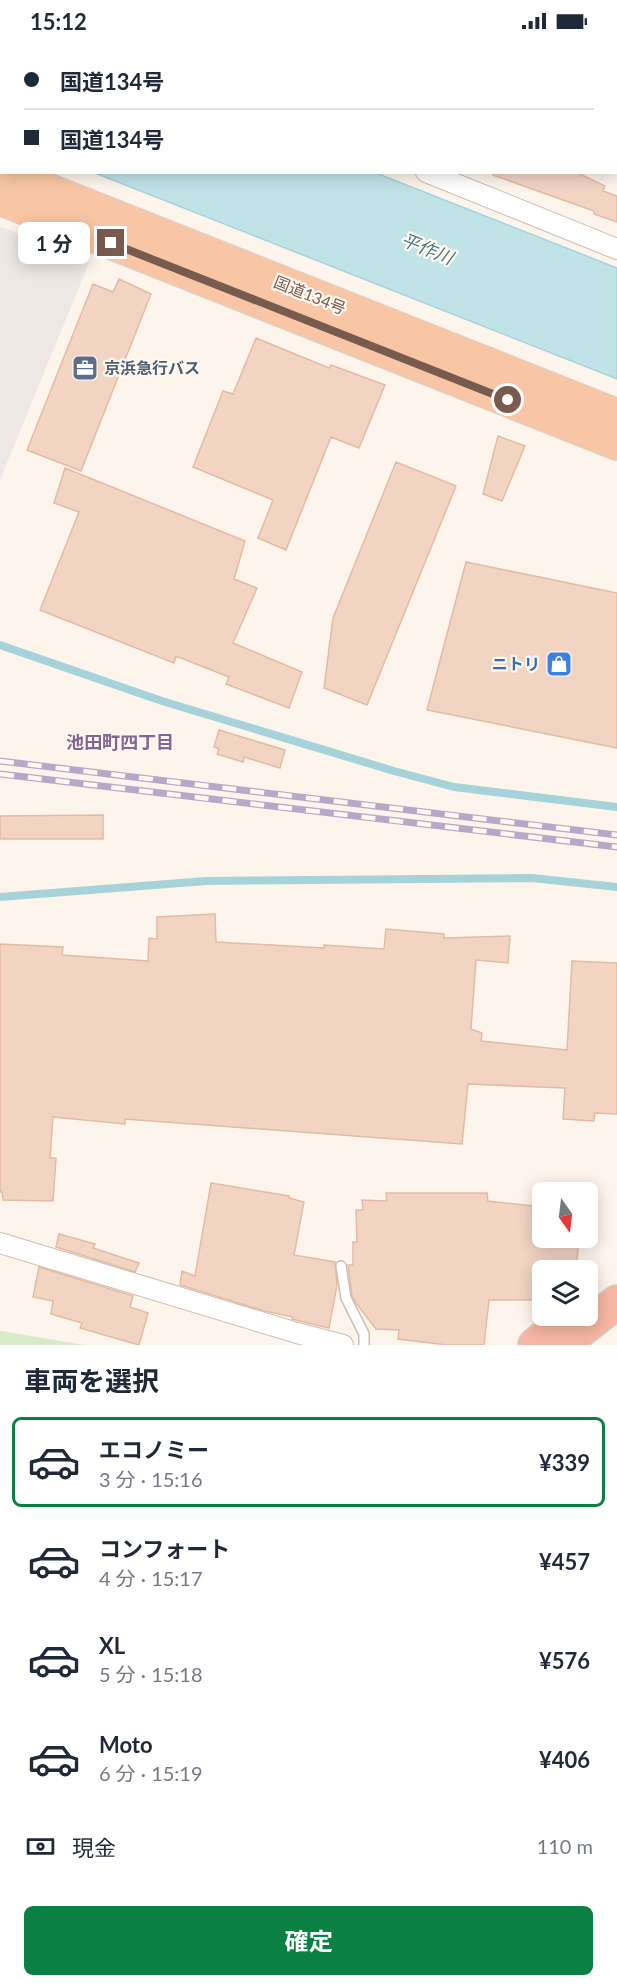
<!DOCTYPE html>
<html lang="ja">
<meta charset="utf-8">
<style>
body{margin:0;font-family:Lato,"Noto Sans JP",sans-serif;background:#f2f2f3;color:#1f2937;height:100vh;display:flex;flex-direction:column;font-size:22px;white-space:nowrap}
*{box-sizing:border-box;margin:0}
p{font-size:20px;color:#747a83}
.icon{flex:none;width:33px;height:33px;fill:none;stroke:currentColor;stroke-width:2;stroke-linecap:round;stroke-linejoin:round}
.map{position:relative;height:1303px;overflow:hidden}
.details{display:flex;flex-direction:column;background:#fff;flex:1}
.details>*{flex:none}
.hud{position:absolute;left:0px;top:0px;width:618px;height:132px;box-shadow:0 3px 15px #0003;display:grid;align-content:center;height:132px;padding:0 24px;background:#fff}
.needle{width:39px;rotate:166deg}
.buttons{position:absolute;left:532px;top:1140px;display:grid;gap:12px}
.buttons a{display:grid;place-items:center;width:66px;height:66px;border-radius:9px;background:#fff;box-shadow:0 3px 15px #0003;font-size:30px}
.end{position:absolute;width:27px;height:27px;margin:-14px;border:8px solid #795b4d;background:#fff;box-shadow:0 0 0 3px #fff}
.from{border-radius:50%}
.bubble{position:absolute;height:42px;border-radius:9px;background:#fff;box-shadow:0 3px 15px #0003;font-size:20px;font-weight:700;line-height:42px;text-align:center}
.hud b{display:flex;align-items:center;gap:21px;height:57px;font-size:22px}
.hud b+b{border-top:2px solid #e0e1e3}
.hud i{width:15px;height:15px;background:#1f2937}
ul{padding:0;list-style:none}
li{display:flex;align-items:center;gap:18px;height:90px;margin:0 12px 9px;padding:0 12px;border:3px solid transparent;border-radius:9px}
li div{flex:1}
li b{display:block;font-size:22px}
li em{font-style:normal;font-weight:700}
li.selected{border-color:#0b8043}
li>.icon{width:54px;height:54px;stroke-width:1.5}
h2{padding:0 24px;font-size:27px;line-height:72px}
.pay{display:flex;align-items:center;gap:15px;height:66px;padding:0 24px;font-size:22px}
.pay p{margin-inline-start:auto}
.action{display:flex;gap:12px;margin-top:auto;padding:12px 24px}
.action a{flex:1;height:69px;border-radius:9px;background:#0b8043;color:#fff;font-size:24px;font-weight:700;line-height:69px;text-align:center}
.status{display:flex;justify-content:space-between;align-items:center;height:42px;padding:0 30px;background:#fff;direction:ltr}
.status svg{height:16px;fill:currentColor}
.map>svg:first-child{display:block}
.industrial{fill:#eee8e4}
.green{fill:#d8ebc9}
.water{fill:#bfe3e7;stroke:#a5d3d9;stroke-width:1.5}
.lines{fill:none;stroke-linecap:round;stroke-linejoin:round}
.stream{stroke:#a5d3d9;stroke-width:8}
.building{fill:#f2d4c3;stroke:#e5baa3;stroke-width:1.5}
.service-casing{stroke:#d0bdb0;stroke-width:12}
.minor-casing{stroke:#d0bdb0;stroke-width:22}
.tertiary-casing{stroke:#d0bdb0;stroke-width:27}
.trunk-casing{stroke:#d9d1cd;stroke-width:34}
.motorway-casing{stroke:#d9d1cd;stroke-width:36}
.service{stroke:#fff;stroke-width:9}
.minor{stroke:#fff;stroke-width:20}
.tertiary{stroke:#fff;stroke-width:24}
.trunk{stroke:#f8c6a4;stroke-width:32}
.motorway{stroke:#f6b6a3;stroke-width:33}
.rail-casing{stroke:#b8a8c8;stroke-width:7}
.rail{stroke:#fff9f2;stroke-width:4.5;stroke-dasharray:14;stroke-linecap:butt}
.route{stroke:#795b4d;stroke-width:8}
.labels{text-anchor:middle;stroke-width:4.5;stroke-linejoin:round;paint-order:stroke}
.street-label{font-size:16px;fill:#795b4d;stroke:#fff9f2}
.service-label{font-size:16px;font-weight:bold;fill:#4e5e75;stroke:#fff9f2;text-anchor:start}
.shop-label{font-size:16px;font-weight:bold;fill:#366cbe;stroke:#fff9f2;text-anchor:end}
.water-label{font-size:18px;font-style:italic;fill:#437b84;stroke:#fff9f2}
.neighbourhood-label{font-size:18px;font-weight:bold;fill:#836694;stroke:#fff9f2}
</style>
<div class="status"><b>15:12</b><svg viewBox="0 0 49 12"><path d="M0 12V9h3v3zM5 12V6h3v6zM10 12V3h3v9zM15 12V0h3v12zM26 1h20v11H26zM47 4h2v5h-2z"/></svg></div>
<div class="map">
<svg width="617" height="1303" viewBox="0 0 617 1303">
<rect width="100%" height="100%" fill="#fdf5eb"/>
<!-- industrial -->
<path class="industrial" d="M 0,184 L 89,221 L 0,438 Z"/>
<!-- green -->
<path class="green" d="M 0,1289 L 85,1303 L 0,1303 Z"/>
<!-- water -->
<path class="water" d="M 0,0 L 51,1 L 2,2 L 1,94 Z
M 95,131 L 376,131 L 617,226 L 617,337 Z"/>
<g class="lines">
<!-- stream -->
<path class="stream" d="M 0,603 L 162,659 L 394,729 L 454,745 L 617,765
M 0,855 L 206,839 L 532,836 L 617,845"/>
</g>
<!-- building -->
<path class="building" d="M 494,130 L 576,130 L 605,144 L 603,149 L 617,154 L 617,180 L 594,172 L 594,169 L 493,133 Z
M 119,237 L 151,252 L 81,429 L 27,408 L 93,242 L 113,250 Z
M 256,296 L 329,326 L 331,323 L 385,343 L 359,406 L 331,395 L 286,508 L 258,496 L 273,458 L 193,425 L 223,349 L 233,352 Z
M 498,394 L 525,404 L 502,459 L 483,452 Z
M 396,420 L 456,444 L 367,663 L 324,646 L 333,576 Z
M 65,426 L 245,499 L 234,537 L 257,546 L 233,601 L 302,630 L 289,666 L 226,642 L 229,635 L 176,614 L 174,621 L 40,568 L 79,470 L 54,461 Z
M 466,520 L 617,551 L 617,706 L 427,668 Z
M 219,688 L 285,708 L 280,726 L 244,715 L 243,720 L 217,712 L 219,707 L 214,705 Z
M 103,773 L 103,797 L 0,797 L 0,774 Z
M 215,872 L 216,900 L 324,906 L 324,903 L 384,907 L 386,887 L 444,892 L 444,896 L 510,894 L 508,921 L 476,918 L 471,987 L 482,991 L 481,999 L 567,1008 L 572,919 L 617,921 L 617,1072 L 595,1071 L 594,1079 L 563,1077 L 565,1046 L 468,1042 L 462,1102 L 125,1077 L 125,1082 L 53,1075 L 50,1116 L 56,1116 L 53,1159 L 3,1158 L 2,1150 L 0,1150 L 0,902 L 63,905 L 62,913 L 148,919 L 149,896 L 157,897 L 157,875 Z
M 211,1141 L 289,1154 L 289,1156 L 304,1160 L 294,1213 L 335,1220 L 337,1243 L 329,1286 L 300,1279 L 292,1277 L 293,1275 L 265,1269 L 180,1243 L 182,1229 L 195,1234 Z
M 386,1151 L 487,1151 L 488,1159 L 543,1165 L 543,1196 L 579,1196 L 576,1228 L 543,1228 L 541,1258 L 489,1258 L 484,1303 L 447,1303 L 398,1297 L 399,1288 L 376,1287 L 356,1261 L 352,1254 L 348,1223 L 353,1223 L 353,1200 L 357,1200 L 356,1168 L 363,1168 L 362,1158 L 387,1159 Z
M 59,1192 L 95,1202 L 93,1206 L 139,1221 L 135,1230 L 56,1205 Z
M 39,1225 L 133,1254 L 130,1265 L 148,1271 L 139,1303 L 80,1286 L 82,1281 L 51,1272 L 53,1259 L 33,1255 Z"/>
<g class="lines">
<!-- service casing -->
<g class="service-casing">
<path id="service" d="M 341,1224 L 346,1256 L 364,1292 L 364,1303"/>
</g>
<!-- minor casing -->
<g class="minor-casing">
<path id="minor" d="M 100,0 L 104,2
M 426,130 L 617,207
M 0,1201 L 297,1291 L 343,1303"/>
</g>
<!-- tertiary casing -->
<g class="tertiary-casing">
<path id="tertiary" d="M 509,0 L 513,2
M 616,43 L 617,44"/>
</g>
<!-- trunk casing -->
<g class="trunk-casing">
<path id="trunk" d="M 4,130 L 617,373
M 0,157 L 617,402"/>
</g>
<!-- motorway casing -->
<g class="motorway-casing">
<path id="motorway" d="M 535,1303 L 572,1274
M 562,1303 L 617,1260"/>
</g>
<!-- service -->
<use href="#service" class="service"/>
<!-- minor -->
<use href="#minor" class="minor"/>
<!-- tertiary -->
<use href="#tertiary" class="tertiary"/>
<!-- trunk -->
<use href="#trunk" class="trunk"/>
<!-- motorway -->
<use href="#motorway" class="motorway"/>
<!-- rail casing -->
<g class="rail-casing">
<path id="rail" d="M 362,0 L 366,2
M 616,95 L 617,95
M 0,719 L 617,793
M 0,732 L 617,805"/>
</g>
<!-- rail -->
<use href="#rail" class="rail"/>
</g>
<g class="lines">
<!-- route -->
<path class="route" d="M 111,201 L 508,358"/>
</g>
<!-- icons -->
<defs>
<g id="office-square" transform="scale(1.35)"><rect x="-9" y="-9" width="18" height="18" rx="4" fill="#5c6f8a" stroke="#fff9f2"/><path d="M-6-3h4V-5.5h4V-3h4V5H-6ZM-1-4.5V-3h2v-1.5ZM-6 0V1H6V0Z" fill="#fff"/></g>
<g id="shop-square" transform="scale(1.35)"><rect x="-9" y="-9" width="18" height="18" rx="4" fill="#3f7fe0" stroke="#fff9f2"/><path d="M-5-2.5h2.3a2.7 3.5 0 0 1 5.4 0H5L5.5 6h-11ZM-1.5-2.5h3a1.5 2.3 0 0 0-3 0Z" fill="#fff"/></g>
</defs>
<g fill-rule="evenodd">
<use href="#office-square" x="85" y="326"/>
<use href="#shop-square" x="559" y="622"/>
</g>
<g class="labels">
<!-- street labels -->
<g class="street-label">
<text transform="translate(310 253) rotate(22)" y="6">国道134号</text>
</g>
<!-- service labels -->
<g class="service-label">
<text x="104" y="332">京浜急行バス</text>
</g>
<!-- shop labels -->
<g class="shop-label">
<text x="540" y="628">ニトリ</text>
</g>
<!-- water labels -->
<g class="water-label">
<text transform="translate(427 207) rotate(22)" y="6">平作川</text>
</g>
<!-- neighbourhood labels -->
<g class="neighbourhood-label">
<text x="120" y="707">池田町四丁目</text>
</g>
</g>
</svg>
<div class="buttons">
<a><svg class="needle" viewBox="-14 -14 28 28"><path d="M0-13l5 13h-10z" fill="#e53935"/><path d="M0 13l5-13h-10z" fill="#747a83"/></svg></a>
<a><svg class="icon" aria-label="layers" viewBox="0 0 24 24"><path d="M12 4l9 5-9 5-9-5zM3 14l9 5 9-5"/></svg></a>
</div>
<i class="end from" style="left:508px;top:358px"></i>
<i class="end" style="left:111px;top:201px"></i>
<div class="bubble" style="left:18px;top:180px;width:72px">1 分</div>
<div class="hud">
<b><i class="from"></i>国道134号</b>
<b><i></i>国道134号</b>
</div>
</div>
<section class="details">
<h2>車両を選択</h2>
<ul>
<li class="selected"><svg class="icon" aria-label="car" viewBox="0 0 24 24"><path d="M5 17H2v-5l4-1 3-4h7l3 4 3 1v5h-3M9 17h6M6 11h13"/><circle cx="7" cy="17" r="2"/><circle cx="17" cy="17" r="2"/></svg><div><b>エコノミー</b><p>3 分 · 15:16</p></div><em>¥339</em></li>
<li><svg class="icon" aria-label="car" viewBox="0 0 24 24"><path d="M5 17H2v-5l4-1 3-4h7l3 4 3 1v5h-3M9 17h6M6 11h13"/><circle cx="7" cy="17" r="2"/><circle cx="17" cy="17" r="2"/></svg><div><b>コンフォート</b><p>4 分 · 15:17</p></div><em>¥457</em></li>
<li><svg class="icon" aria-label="car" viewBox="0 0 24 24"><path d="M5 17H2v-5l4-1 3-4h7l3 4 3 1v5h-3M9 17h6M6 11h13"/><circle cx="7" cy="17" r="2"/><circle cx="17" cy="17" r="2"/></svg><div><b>XL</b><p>5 分 · 15:18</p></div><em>¥576</em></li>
<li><svg class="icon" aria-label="car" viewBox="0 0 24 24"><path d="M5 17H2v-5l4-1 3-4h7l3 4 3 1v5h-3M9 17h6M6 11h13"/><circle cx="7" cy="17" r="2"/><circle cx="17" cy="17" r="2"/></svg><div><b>Moto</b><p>6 分 · 15:19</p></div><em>¥406</em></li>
</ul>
<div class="pay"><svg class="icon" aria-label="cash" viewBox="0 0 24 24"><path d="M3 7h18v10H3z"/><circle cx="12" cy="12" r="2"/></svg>現金<p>110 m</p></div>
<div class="action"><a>確定</a></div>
</section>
